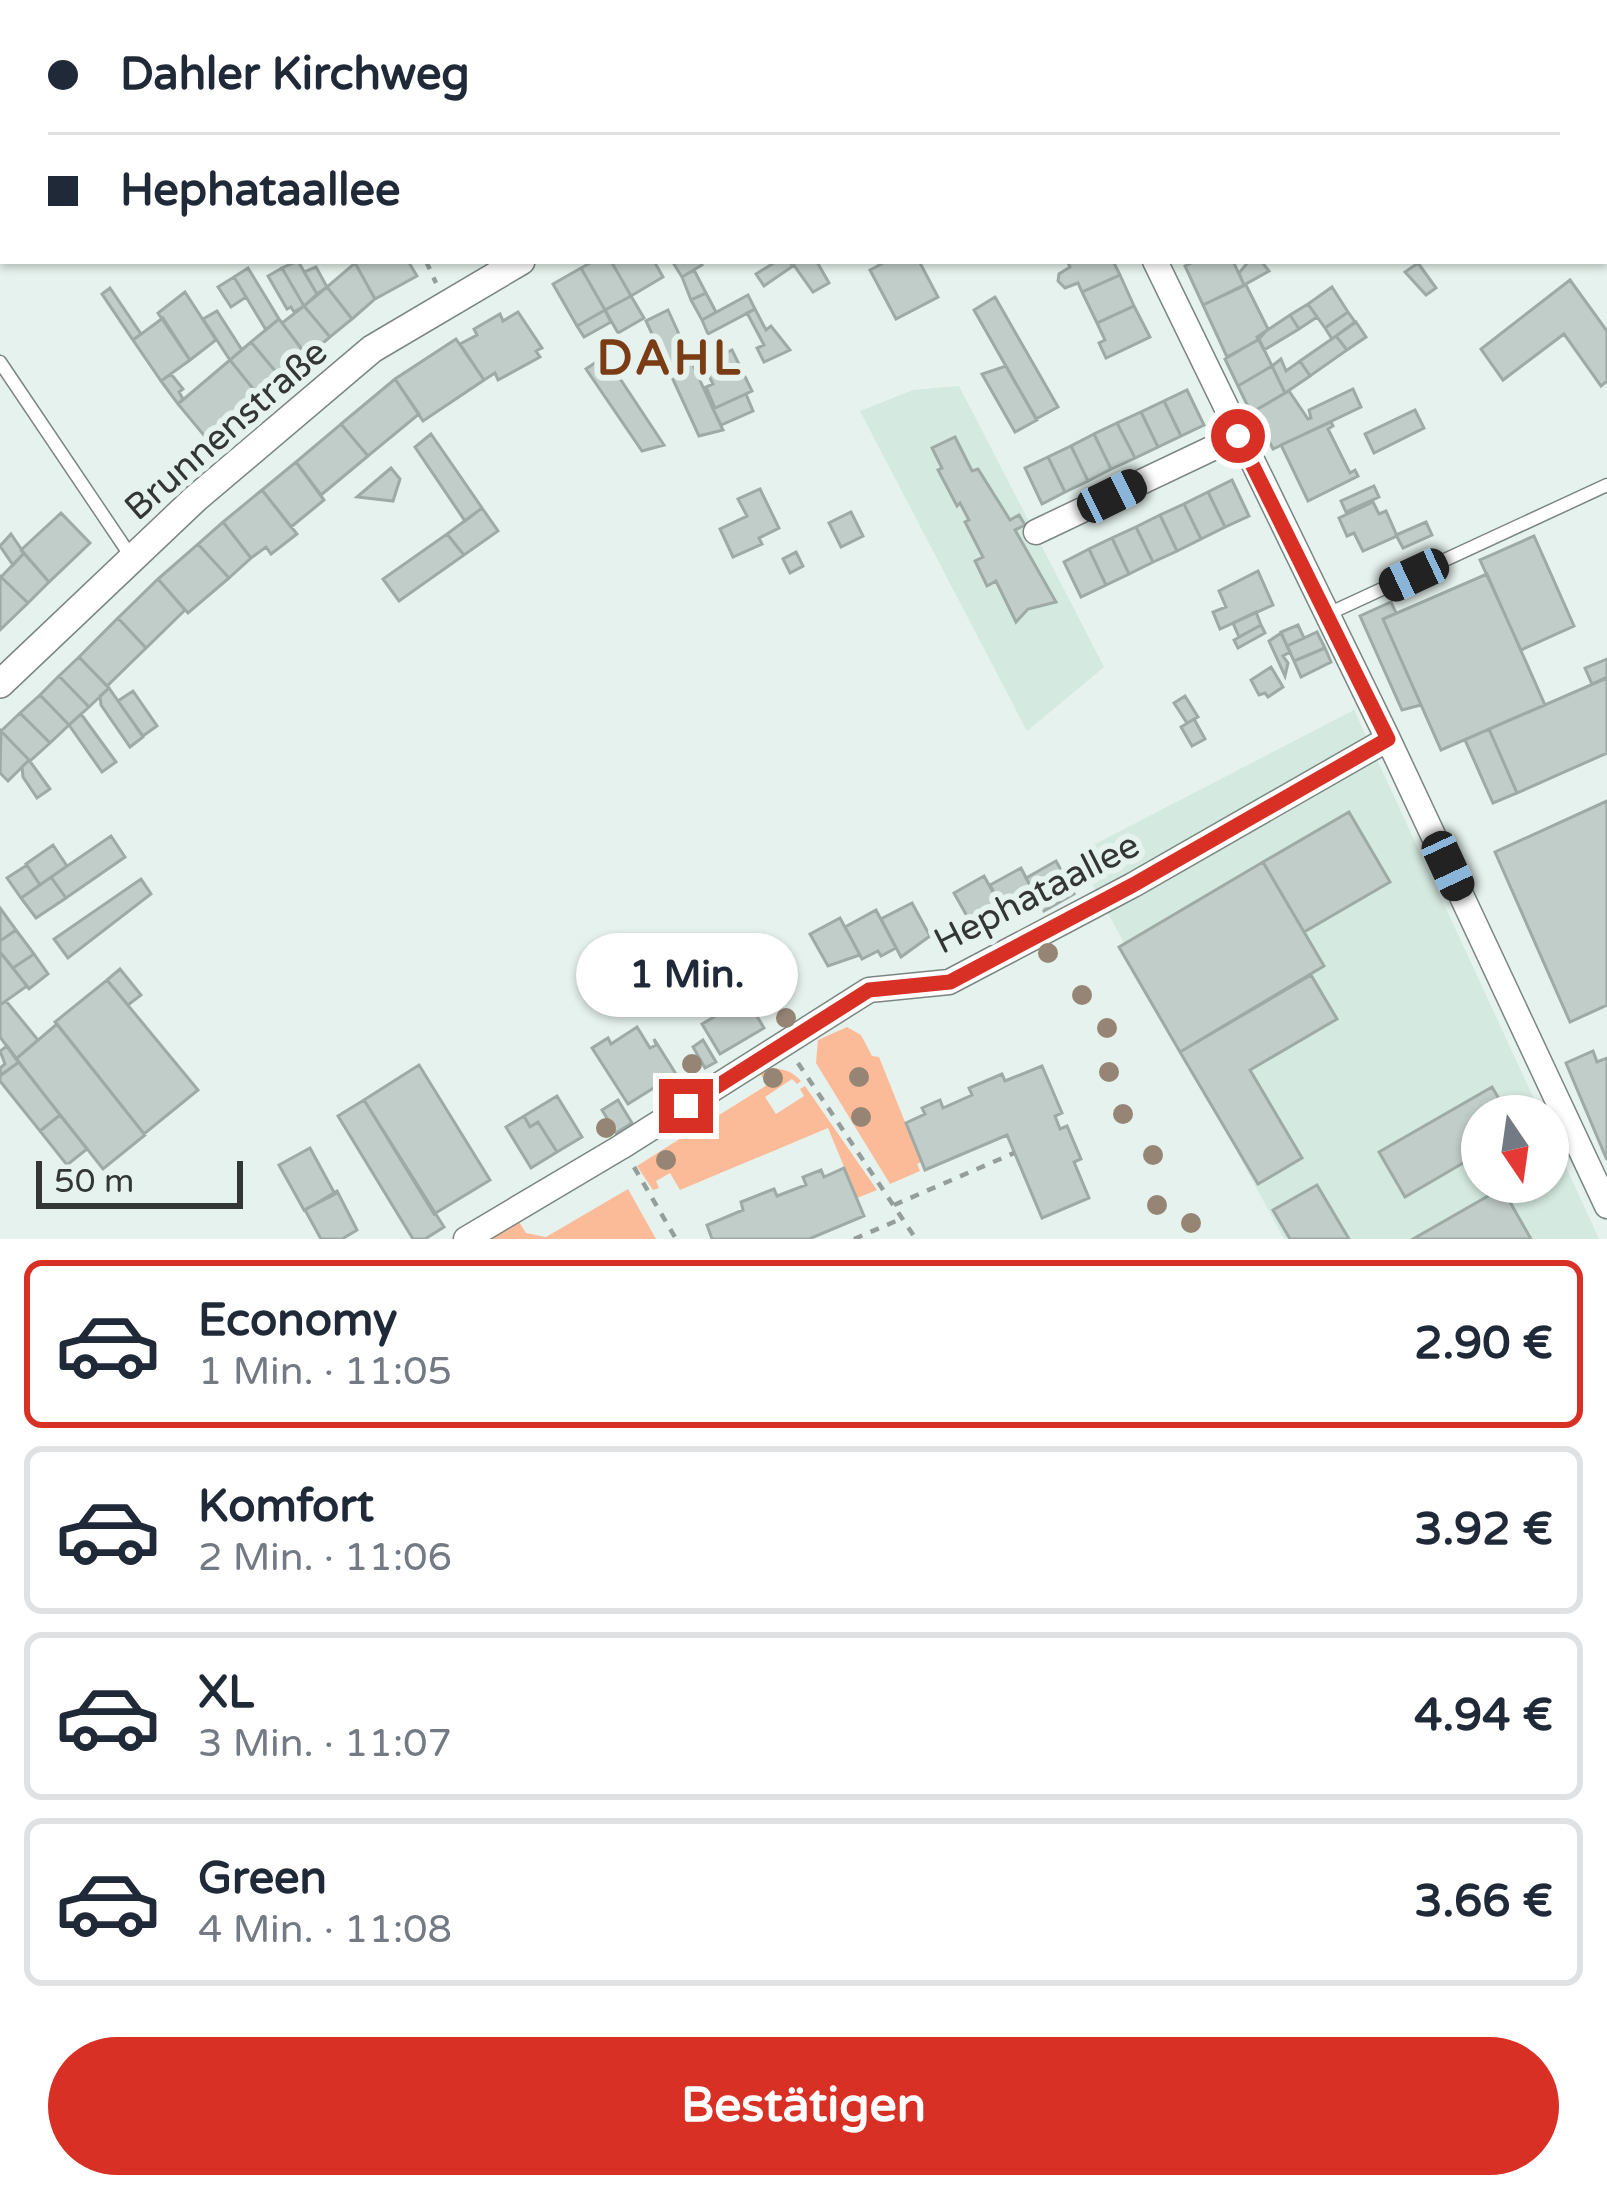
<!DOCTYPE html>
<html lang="de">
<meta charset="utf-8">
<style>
body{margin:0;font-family:"Varela Round",sans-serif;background:#f2f2f3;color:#1f2937;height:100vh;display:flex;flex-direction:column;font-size:45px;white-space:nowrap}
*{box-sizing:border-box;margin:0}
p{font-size:39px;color:#747a83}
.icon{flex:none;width:66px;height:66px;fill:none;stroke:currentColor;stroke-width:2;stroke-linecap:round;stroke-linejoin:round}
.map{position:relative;height:1239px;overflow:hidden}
.sheet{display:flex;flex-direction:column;background:#fff;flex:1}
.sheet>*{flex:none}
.hud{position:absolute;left:0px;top:0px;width:1608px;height:264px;box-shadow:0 3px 9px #0004;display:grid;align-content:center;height:264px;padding:0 48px;background:#fff}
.needle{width:78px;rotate:167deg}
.tools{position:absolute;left:1461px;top:1095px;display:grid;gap:24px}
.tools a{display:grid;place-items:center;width:108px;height:108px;border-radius:50%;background:#fff;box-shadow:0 3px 9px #0004;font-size:60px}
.scale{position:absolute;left:36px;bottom:30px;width:207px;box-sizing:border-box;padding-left:12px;border:6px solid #323735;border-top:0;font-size:33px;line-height:42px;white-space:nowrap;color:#323735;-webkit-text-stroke:9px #e6f2ed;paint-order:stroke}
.end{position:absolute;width:54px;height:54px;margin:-27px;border:15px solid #d93025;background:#fff;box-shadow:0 0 0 6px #fff}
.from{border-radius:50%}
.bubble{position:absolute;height:84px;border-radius:42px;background:#fff;box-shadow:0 3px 9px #0004;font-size:39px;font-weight:800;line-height:84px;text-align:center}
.car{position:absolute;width:36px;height:72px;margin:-36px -18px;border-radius:15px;box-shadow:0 0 9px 3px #0007;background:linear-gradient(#222 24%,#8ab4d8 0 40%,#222 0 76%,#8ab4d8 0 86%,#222 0)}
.hud b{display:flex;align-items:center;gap:42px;height:114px;font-size:45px}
.hud b+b{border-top:3px solid #e0e1e3}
.hud i{width:30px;height:30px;background:#1f2937}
ul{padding:21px 0 0;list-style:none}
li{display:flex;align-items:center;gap:36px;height:168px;margin:0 24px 18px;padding:0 24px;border:6px solid #e0e1e3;border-radius:18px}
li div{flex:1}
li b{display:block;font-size:45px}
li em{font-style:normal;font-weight:800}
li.active{border-color:#d93025}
li>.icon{width:108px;height:108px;stroke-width:1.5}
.action{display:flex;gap:24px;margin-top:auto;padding:24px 48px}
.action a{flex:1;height:138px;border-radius:72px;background:#d93025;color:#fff;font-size:48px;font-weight:800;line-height:138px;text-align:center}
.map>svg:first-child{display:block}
.built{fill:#d4e9e0}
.green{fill:#fbbb98}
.building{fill:#c1cdc8;stroke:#9eaaa5;stroke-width:3}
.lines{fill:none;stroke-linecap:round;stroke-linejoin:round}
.service-casing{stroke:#7b8682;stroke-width:15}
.minor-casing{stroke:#7b8682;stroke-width:27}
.tertiary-casing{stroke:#7b8682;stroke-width:30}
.path{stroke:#959e9b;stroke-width:4.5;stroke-dasharray:9 9;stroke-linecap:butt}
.service{stroke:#fff;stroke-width:12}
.minor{stroke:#fff;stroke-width:24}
.tertiary{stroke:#fff;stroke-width:27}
.tree{fill:#968575}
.route{stroke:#d93025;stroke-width:15}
.labels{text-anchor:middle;stroke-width:12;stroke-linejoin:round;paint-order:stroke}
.street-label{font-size:36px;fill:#323735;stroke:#e6f2ed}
.district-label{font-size:48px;font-weight:bold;letter-spacing:3px;fill:#7a3c15;stroke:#e6f2ed}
</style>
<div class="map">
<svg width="1607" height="1239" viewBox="0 0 1607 1239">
<rect width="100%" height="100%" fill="#e6f2ed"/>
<!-- built -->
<path class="built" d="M 959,386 L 1104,667 L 1027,731 L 860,411 L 913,390 Z
M 1354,710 L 1542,1116 L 1482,1116 L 1482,1182 L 1548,1182 L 1548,1128 L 1599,1239 L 1284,1239 L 1076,854 Z"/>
<!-- green -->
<path class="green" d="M 0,0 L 424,0 L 3,3 L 0,36 Z
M 847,1027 L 861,1035 L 872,1056 L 879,1057 L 921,1162 L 917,1164 L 920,1171 L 890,1184 L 816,1063 L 818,1040 Z
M 757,1068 C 775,1068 789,1067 801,1081 L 797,1084 L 792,1079 L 765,1097 L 776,1114 L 804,1096 L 800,1089 L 805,1086 L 877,1190 L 857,1198 L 828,1128 L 680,1190 L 670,1173 L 656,1181 L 659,1188 L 653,1190 L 637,1166 L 689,1133 L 678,1116 L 700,1103 L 711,1120 L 767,1085 Z
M 628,1189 L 656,1239 L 480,1239 L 516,1217 L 526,1233 L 546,1237 Z"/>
<!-- building -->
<path class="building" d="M 298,261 L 317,294 L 304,306 L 282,268 Z
M 354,261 L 408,261 L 417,276 L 375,299 Z
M 594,261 L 611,261 L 631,296 L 605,310 L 581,268 Z
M 611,261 L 654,261 L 663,277 L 631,296 Z
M 672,261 L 700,261 L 702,265 L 682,277 Z
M 777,261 L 789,261 L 793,266 L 764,286 L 756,274 Z
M 791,261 L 817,262 L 829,283 L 813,292 Z
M 887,261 L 919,261 L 938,297 L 896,319 L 870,270 Z
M 1067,261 L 1113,261 L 1120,275 L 1082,292 L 1078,283 L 1065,288 L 1058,281 L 1059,274 L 1070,267 Z
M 1196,261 L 1233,261 L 1244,285 L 1203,305 L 1185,266 Z
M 1249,261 L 1261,261 L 1269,271 L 1244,285 L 1239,273 Z
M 355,263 L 375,299 L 352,319 L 327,287 Z
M 1418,263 L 1436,288 L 1426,295 L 1405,272 Z
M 316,267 L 327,287 L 317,294 L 304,272 Z
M 248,268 L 279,319 L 266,330 L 234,277 Z
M 282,268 L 304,306 L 294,312 L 291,307 L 287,309 L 268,276 Z
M 581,268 L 605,310 L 577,326 L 553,284 Z
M 694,270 L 706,293 L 691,300 L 682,277 Z
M 1120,275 L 1134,306 L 1097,323 L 1082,292 Z
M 234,277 L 246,297 L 231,307 L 218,287 Z
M 1570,280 L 1607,331 L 1607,381 L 1601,386 L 1564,334 L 1503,380 L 1481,349 Z
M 1246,285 L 1268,329 L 1258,340 L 1227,357 L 1203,305 Z
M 327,287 L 352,319 L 330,337 L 304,306 Z
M 1332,287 L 1348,312 L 1325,328 L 1308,304 Z
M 110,288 L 141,334 L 133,340 L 102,294 Z
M 185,292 L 216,340 L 190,360 L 158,313 Z
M 706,293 L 716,312 L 702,320 L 691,300 Z
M 748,295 L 755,309 L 708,334 L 702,320 Z
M 631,296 L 644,318 L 618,333 L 605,310 Z
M 995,297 L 1058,407 L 1036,419 L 974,310 Z
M 1308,304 L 1317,317 L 1299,329 L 1290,315 Z
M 304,306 L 330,337 L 307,356 L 282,323 Z
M 1134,306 L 1150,337 L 1106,358 L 1099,343 L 1105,340 L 1097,323 Z
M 755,309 L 766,330 L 771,326 L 790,350 L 764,362 L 757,348 L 764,345 L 747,313 Z
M 605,310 L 611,322 L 584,337 L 577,326 Z
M 668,310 L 713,409 L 723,430 L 699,436 L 646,321 Z
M 217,311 L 242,350 L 230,360 L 203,319 Z
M 518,312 L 542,348 L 536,351 L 540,357 L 498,380 L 495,373 L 484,380 L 460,344 L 477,335 L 474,329 L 500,314 L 503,321 Z
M 1348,312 L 1355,322 L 1332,339 L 1325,328 Z
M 1290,315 L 1299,329 L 1264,350 L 1257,337 Z
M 163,318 L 190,360 L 161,381 L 133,340 Z
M 279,319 L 307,356 L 281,378 L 251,342 Z
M 1356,322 L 1366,337 L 1347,350 L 1336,336 Z
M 1336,336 L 1347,350 L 1310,376 L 1300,361 Z
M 456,339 L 484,380 L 423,421 L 395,379 Z
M 1259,339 L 1272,366 L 1238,386 L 1225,359 Z
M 251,342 L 281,378 L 259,396 L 230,360 Z
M 732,350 L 752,391 L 715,408 L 706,387 L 713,384 L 703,364 Z
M 605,356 L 664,445 L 642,451 L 586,369 Z
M 1281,359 L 1286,371 L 1300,361 L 1310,376 L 1285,393 L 1272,366 Z
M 230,360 L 259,396 L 207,439 L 178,404 Z
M 1006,366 L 1037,420 L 1015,432 L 982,374 Z
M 1272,366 L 1285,393 L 1251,413 L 1238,386 Z
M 171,374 L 183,389 L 179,392 L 183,399 L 178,404 L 161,381 Z
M 395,379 L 419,414 L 368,456 L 341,424 Z
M 1353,389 L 1361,407 L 1273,449 L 1254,411 L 1289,391 L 1308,419 L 1311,418 L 1309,410 Z
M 1187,390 L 1204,425 L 1181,436 L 1164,401 Z
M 746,394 L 753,411 L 721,425 L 713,409 Z
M 1164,401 L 1181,436 L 1158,447 L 1141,412 Z
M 1415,410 L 1424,428 L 1374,453 L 1365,434 Z
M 1141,412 L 1158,447 L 1135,458 L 1117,423 Z
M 1331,422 L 1333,426 L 1328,429 L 1350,473 L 1355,470 L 1358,476 L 1308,501 L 1281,445 Z
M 1117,423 L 1135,458 L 1111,469 L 1094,434 Z
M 341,424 L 368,456 L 321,495 L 296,462 Z
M 431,434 L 482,508 L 465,521 L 415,447 Z
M 1094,434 L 1111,469 L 1088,481 L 1071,446 Z
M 955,437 L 972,471 L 978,469 L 1010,520 L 1019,515 L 1025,525 L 1015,530 L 1056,602 L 1028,609 L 1016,622 L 996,581 L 987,586 L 975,561 L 983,557 L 965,522 L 969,520 L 960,503 L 957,506 L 938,470 L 942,468 L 932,448 Z
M 1071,446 L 1088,481 L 1065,492 L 1048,457 Z
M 1048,457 L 1065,492 L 1042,504 L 1025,468 Z
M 296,462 L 324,500 L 291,527 L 262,490 Z
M 391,468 L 400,479 L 393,501 L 357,497 Z
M 1232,480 L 1249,516 L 1225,527 L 1208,492 Z
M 1374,486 L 1379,497 L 1346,512 L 1341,501 Z
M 760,489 L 779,528 L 759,538 L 762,544 L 733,557 L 720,529 L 747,516 L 738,499 Z
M 262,490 L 297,534 L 271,554 L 266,547 L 251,558 L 223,522 Z
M 1208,492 L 1225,527 L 1201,539 L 1184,504 Z
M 1373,502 L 1379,514 L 1386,511 L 1397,536 L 1363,551 L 1354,533 L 1347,536 L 1339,518 Z
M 1184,504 L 1201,539 L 1177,551 L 1160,515 Z
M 482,508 L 498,531 L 464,555 L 447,534 Z
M 851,512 L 863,536 L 841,547 L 829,523 Z
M 61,513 L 90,543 L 49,582 L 21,550 Z
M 1160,515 L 1177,551 L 1153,562 L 1136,527 Z
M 223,522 L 251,558 L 229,578 L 198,544 Z
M 1426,522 L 1432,535 L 1403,548 L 1396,535 Z
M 1136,527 L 1153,562 L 1129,574 L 1112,538 Z
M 11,534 L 24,553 L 13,565 L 0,546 Z
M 447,534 L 464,555 L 399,601 L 383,579 Z
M 1534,536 L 1574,626 L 1521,650 L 1480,560 Z
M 1112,538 L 1129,574 L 1106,585 L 1089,549 Z
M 198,544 L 229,578 L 188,613 L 158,579 Z
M 1089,549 L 1106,585 L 1081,597 L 1064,562 Z
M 796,552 L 803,566 L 790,573 L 783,559 Z
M 24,553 L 49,582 L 28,603 L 1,577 Z
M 1258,571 L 1273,605 L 1220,629 L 1213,612 L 1226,607 L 1219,591 Z
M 1487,574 L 1545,705 L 1441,750 L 1383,619 Z
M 0,576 L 28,603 L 0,630 Z
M 158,579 L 185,610 L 146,648 L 118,618 Z
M 1391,602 L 1396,613 L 1383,619 L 1421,705 L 1402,710 L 1360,616 Z
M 1256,612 L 1261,625 L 1239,637 L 1233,623 Z
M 118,618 L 146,648 L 107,686 L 79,657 Z
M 1261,625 L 1265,633 L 1238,648 L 1234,640 Z
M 1298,625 L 1304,638 L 1287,646 L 1281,632 Z
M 1317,632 L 1325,648 L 1294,661 L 1287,646 Z
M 1281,633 L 1290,652 L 1283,656 L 1288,663 L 1285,676 L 1269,641 Z
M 1325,648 L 1331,662 L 1301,677 L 1294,661 Z
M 79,657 L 109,688 L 89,707 L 59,676 Z
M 1607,659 L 1607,677 L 1592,684 L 1585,668 Z
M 1271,667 L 1283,687 L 1268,697 L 1265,693 L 1259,695 L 1251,680 Z
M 59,676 L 89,707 L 69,725 L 40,695 Z
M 1607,678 L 1607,753 L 1517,793 L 1489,729 Z
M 109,688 L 143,737 L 130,747 L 101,705 L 100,696 Z
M 133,691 L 157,726 L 143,736 L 118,701 Z
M 40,695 L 69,725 L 50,743 L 20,713 Z
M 1185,696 L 1198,717 L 1187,723 L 1174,703 Z
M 20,713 L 50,743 L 30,761 L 1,731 Z
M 81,714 L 116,762 L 102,772 L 69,725 Z
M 1194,719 L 1205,739 L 1192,746 L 1181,727 Z
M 1489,729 L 1517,793 L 1493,803 L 1465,740 Z
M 1,731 L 29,760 L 8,781 L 0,773 Z
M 29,760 L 50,789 L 37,798 L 23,777 L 22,767 Z
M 1607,801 L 1607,1005 L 1570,1022 L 1495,852 Z
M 1349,812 L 1390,882 L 1304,932 L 1263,862 Z
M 111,836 L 125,857 L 66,898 L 51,877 Z
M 53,845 L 67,866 L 40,885 L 26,864 Z
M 1056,861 L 1074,894 L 1044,911 L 1026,878 Z
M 1263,862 L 1324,966 L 1180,1052 L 1119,947 Z
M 27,865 L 40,885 L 21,898 L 7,878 Z
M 1021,868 L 1038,901 L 1008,919 L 990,885 Z
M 984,876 L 1002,908 L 972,925 L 954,893 Z
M 51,877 L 66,898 L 36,918 L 21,898 Z
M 141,879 L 151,894 L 68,958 L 54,939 Z
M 912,903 L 930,936 L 901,957 L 881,919 Z
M 0,908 L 16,930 L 0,941 Z
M 876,910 L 896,948 L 881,956 L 878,951 L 862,959 L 845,927 Z
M 840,918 L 860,955 L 828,966 L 810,934 Z
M 16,930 L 34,954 L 13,968 L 0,952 L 0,941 Z
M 0,952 L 27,986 L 0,1005 Z
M 34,954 L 48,974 L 29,989 L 13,968 Z
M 120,969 L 141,995 L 128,1005 L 107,980 Z
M 1311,975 L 1337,1019 L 1250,1070 L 1302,1158 L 1258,1184 L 1180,1052 Z
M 107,980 L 198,1090 L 144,1134 L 55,1022 Z
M 746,998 L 764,1028 L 720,1054 L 702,1024 Z
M 6,1001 L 38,1040 L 16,1059 L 0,1037 L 0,1005 Z
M 57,1024 L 145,1135 L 103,1169 L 16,1059 Z
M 637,1027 L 650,1048 L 656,1045 L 654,1039 L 676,1074 L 628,1104 L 592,1048 L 608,1038 L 611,1044 Z
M 703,1040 L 716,1062 L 705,1068 L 693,1047 Z
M 7,1046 L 19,1062 L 1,1075 L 0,1068 L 5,1064 L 0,1051 Z
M 1593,1051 L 1597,1062 L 1607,1058 L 1607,1160 L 1566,1063 Z
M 19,1062 L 60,1115 L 40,1131 L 0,1081 L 0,1076 Z
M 419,1065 L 490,1180 L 434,1214 L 364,1100 Z
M 1042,1066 L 1062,1113 L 1055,1116 L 1060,1129 L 1067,1126 L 1081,1159 L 1074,1162 L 1089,1198 L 1042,1218 L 1007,1135 L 925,1170 L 906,1123 L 925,1114 L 922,1108 L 940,1100 L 943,1108 L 972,1095 L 969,1088 L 1002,1074 L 1005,1081 Z
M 1492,1087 L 1509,1116 L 1482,1116 L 1482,1152 L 1405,1197 L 1379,1152 Z
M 557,1096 L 582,1137 L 557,1152 L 538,1122 L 530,1127 L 524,1116 Z
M 364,1100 L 444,1227 L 425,1239 L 413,1239 L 338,1116 Z
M 618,1100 L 632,1123 L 616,1133 L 602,1110 Z
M 60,1115 L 87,1149 L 67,1165 L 40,1131 Z
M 524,1116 L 530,1127 L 538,1122 L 557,1152 L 531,1168 L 506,1127 Z
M 310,1148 L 335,1194 L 304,1210 L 279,1165 Z
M 844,1168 L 864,1216 L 809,1239 L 712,1239 L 707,1225 L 743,1210 L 741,1202 L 774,1189 L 777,1196 L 806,1185 L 803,1177 L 821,1170 L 824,1177 Z
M 1317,1185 L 1349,1239 L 1290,1239 L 1273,1210 Z
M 1502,1188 L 1531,1239 L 1413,1239 Z
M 337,1191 L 357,1230 L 342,1239 L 321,1239 L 305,1210 Z"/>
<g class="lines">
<!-- service casing -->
<g class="service-casing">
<path id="service" d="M 0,362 L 132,558
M 1328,614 L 1607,485"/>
</g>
<!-- minor casing -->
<g class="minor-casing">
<path id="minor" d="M 1027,0 L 1028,3
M 1155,261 L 1388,739 L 1607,1206
M 1036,532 L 1238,436
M 466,1239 L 621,1147 L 869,990 L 949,982 L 1133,885 L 1388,739"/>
</g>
<!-- tertiary casing -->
<g class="tertiary-casing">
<path id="tertiary" d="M 981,3 L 986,0
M 0,684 L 195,499 L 372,349 L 521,261"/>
</g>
<!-- path -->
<path class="path" d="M 298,0 L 300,3
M 426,261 L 436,283
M 798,1063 L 916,1239
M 634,1167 L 676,1239
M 894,1205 L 1014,1153
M 854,1239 L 903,1218"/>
<!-- service -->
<use href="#service" class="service"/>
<!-- minor -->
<use href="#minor" class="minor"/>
<!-- tertiary -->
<use href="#tertiary" class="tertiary"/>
</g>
<!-- trees -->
<g class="tree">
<circle cx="1048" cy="953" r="10"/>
<circle cx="1082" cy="995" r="10"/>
<circle cx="786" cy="1018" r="10"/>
<circle cx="1107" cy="1028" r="10"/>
<circle cx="692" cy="1064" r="10"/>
<circle cx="1109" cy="1072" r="10"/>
<circle cx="859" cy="1077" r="10"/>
<circle cx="773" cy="1078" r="10"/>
<circle cx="1123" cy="1114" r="10"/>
<circle cx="861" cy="1117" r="10"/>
<circle cx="695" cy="1121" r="10"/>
<circle cx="606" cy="1128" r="10"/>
<circle cx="1153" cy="1155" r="10"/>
<circle cx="666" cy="1160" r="10"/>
<circle cx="1157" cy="1205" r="10"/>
<circle cx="1191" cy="1223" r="10"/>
</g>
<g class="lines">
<!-- route -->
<path class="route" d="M 686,1106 L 869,990 L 950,982 L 1133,885 L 1388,739 L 1238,436"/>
</g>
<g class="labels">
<!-- street labels -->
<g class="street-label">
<text transform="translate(225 429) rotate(-41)" y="13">Brunnenstraße</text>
<text transform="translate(1036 892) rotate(-27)" y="13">Hephataallee</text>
</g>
<!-- district labels -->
<g class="district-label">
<text x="670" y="374">DAHL</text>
</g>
</g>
</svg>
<div class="tools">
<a><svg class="needle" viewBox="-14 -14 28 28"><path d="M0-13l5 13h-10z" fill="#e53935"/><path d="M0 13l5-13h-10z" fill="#747a83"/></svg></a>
</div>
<div class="scale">50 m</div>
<i class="end from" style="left:1238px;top:436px"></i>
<i class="end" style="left:686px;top:1106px"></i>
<div class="bubble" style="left:576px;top:933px;width:222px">1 Min.</div>
<i class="car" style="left:1112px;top:496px;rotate:64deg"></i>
<i class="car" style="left:1414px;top:575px;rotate:245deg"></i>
<i class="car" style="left:1448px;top:866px;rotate:155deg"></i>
<div class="hud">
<b><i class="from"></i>Dahler Kirchweg</b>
<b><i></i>Hephataallee</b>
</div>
</div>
<section class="sheet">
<ul>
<li class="active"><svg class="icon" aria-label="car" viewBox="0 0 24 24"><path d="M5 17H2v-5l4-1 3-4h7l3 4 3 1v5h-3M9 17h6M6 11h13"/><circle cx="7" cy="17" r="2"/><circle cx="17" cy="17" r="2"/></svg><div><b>Economy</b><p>1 Min. · 11:05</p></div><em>2.90 €</em></li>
<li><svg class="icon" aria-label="car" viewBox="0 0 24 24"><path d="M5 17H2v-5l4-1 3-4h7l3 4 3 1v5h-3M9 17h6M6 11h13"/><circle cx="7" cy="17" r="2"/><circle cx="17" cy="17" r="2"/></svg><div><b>Komfort</b><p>2 Min. · 11:06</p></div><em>3.92 €</em></li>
<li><svg class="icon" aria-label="car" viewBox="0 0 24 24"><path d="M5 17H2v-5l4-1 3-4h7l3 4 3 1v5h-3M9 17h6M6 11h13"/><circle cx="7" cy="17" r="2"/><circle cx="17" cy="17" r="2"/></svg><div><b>XL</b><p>3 Min. · 11:07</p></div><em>4.94 €</em></li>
<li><svg class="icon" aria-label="car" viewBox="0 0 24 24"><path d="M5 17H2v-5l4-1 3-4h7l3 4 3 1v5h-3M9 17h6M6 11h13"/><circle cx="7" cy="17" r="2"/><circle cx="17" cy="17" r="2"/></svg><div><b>Green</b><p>4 Min. · 11:08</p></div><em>3.66 €</em></li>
</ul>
<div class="action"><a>Bestätigen</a></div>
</section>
